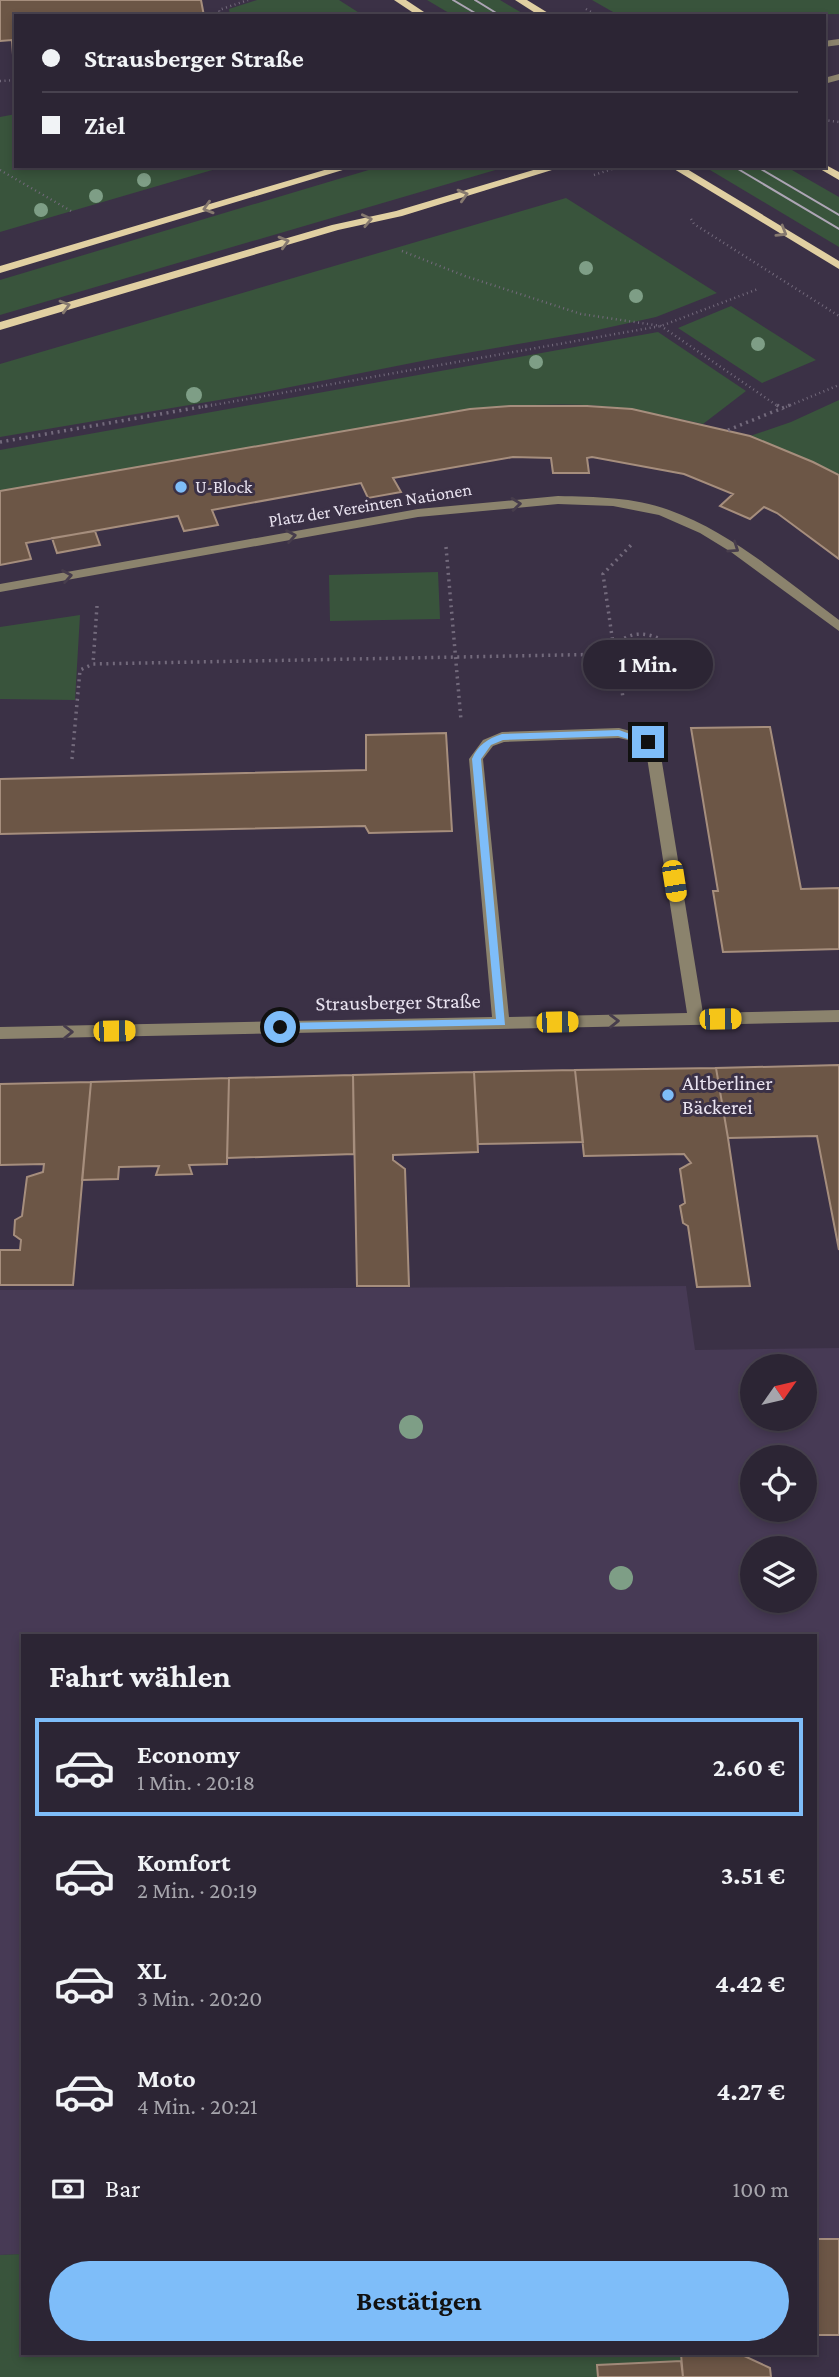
<!DOCTYPE html>
<html lang="de">
<meta charset="utf-8">
<style>
body{margin:0;font-family:"Crimson Pro",serif;background:#342d3c;color:#f1f3f6;height:100vh;display:flex;flex-direction:column;font-size:26px;white-space:nowrap}
*{box-sizing:border-box;margin:0}
p{font-size:23px;color:#a6a5ac}
.icon{flex:none;width:38px;height:38px;fill:none;stroke:currentColor;stroke-width:2;stroke-linecap:round;stroke-linejoin:round}
.map{position:relative;flex:1;overflow:hidden}
.panel{position:absolute;left:21px;top:1634px;width:796px;height:721px;display:flex;flex-direction:column;background:#2c2534;border-radius:0px;box-shadow:0 4px 10px #0003,0 0 0 2px #48424f}
.panel>*{flex:none}
.hud{position:absolute;left:14px;top:14px;width:812px;height:154px;border-radius:0px;box-shadow:0 4px 10px #0003,0 0 0 2px #48424f;display:grid;align-content:center;height:154px;padding:0 28px;background:#2c2534}
.needle{width:46px;rotate:56deg}
.fabs{position:absolute;left:740px;top:1354px;display:grid;gap:14px}
.fabs a{display:grid;place-items:center;width:77px;height:77px;border-radius:50%;background:#2c2534;box-shadow:0 4px 10px #0003,0 0 0 2px #48424f;font-size:35px}
.end{position:absolute;width:32px;height:32px;margin:-16px;border:9px solid #7ebdf9;background:#111;box-shadow:0 0 0 4px #111}
.from{border-radius:50%}
.bubble{position:absolute;height:49px;border-radius:24px;background:#2c2534;box-shadow:0 4px 10px #0003,0 0 0 2px #48424f;font-size:23px;font-weight:700;line-height:49px;text-align:center}
.car{position:absolute;width:21px;height:42px;margin:-21px -10px;border-radius:9px;box-shadow:0 0 5px 2px #0007;background:linear-gradient(#f5c518 24%,#345 0 40%,#f5c518 0 76%,#345 0 86%,#f5c518 0)}
.hud b{display:flex;align-items:center;gap:24px;height:66px;font-size:26px}
.hud b+b{border-top:2px solid #48424f}
.hud i{width:18px;height:18px;background:#f1f3f6}
ul{padding:0;list-style:none}
li{display:flex;align-items:center;gap:21px;height:98px;margin:0 14px 10px;padding:0 14px;border:4px solid transparent;border-radius:0px}
li div{flex:1}
li b{display:block;font-size:26px}
li em{font-style:normal;font-weight:700}
li.on{border-color:#7ebdf9}
li>.icon{width:63px;height:63px;stroke-width:1.5}
h2{padding:0 28px;font-size:32px;line-height:84px}
.pay{display:flex;align-items:center;gap:18px;height:77px;padding:0 28px;font-size:26px}
.pay p{margin-inline-start:auto}
.cta{display:flex;gap:14px;margin-top:auto;padding:14px 28px}
.cta a{flex:1;height:80px;border-radius:42px;background:#7ebdf9;color:#111;font-size:28px;font-weight:700;line-height:80px;text-align:center}
.map>svg:first-child{display:block}
.built{fill:#473a55;fill-rule:evenodd}
.green{fill:#39543c}
.building{fill:#6c5646;stroke:#a68e7d;stroke-width:2}
.lines{fill:none;stroke-linecap:round;stroke-linejoin:round}
.path-far1{stroke:#736a7c;stroke-width:2.5;stroke-dasharray:1 3.5;stroke-linecap:butt}
.path{stroke:#736a7c;stroke-width:3.5;stroke-dasharray:2 4.5;stroke-linecap:butt}
.minor{fill:#8b836d;fill-rule:evenodd}
.major{fill:#e1d0a2;fill-rule:evenodd}
.tram{stroke:#ada5b5;stroke-width:2}
.tree{fill:#7e9e86}
.oneway{stroke:#86796f}
.oneway2{stroke:#473d4c}
.route{fill:#7ebdf9}
.poi-dot{fill:#7ebdf9;stroke:#3b3146;stroke-width:2.5}
.labels{text-anchor:middle;stroke-width:6;stroke-linejoin:round;paint-order:stroke}
.far-poi-label{font-size:18px;fill:#e9e3f0;stroke:#3b3146;text-anchor:start}
.far-street-label{font-size:18px;fill:#e9e3f0;stroke:#3b3146}
.street-label{font-size:21px;fill:#e9e3f0;stroke:#3b3146}
.poi-label{font-size:21px;fill:#e9e3f0;stroke:#3b3146;text-anchor:start}
</style>
<div class="map">
<svg width="839" height="2377" viewBox="0 0 839 2377">
<rect width="100%" height="100%" fill="#3b3146"/>
<!-- built -->
<path class="built" d="M 686,1286 L 695,1350 L 839,1348 L 839,2239 L 816,2239 L 816,1636 L 23,1636 L 23,2254 L 0,2255 L 0,1290 ZM 752,1367 L 805,1367 L 805,1419 L 752,1419 ZM 752,1458 L 805,1458 L 805,1510 L 752,1510 ZM 752,1549 L 805,1549 L 805,1601 L 752,1601 Z"/>
<!-- green -->
<path class="green" d="M 257,0 L 339,0 L 364,16 L 230,16 L 229,9 Z
M 427,0 L 500,0 L 527,16 L 454,16 Z
M 592,0 L 839,0 L 839,14 L 620,16 Z
M 16,114 L 16,166 L 226,166 L 0,232 L 0,117 Z
M 382,166 L 509,166 L 0,315 L 0,280 Z
M 785,166 L 839,197 L 839,247 L 705,167 Z
M 566,198 L 717,293 L 656,317 L 588,332 L 432,359 L 260,393 L 0,437 L 0,364 Z
M 731,306 L 816,360 L 762,383 L 678,328 Z
M 658,332 L 746,391 L 703,424 C 680,419 657,414 634,410 C 580,401 523,405 470,409 L 0,491 L 0,450 Z
M 839,400 L 839,475 L 750,436 L 791,422 Z
M 438,572 L 440,619 L 330,621 L 329,575 Z
M 80,615 L 75,700 L 0,699 L 0,627 Z
M 23,2254 L 23,2354 L 681,2354 L 681,2361 L 598,2365 L 598,2377 L 0,2377 L 0,2255 Z"/>
<!-- building -->
<path class="building" d="M 0,0 L 201,0 L 204,16 L 16,16 L 14,70 L 12,40 L 0,41 Z
M 510,406 L 587,406 L 632,409 L 750,436 L 813,462 L 839,475 L 839,559 L 777,513 L 764,507 L 750,519 L 720,506 L 733,494 L 684,474 L 592,457 L 587,458 L 589,473 L 553,473 L 551,458 L 513,457 L 393,478 L 401,492 L 368,498 L 361,483 L 212,510 L 218,525 L 184,531 L 178,516 L 26,543 L 31,559 L 0,565 L 0,491 L 470,409 Z
M 95,531 L 100,545 L 57,553 L 52,538 Z
M 770,727 L 801,889 L 839,888 L 839,949 L 723,952 L 713,891 L 718,891 L 691,728 Z
M 446,733 L 452,831 L 369,833 L 365,826 L 0,834 L 0,779 L 366,770 L 366,735 Z
M 839,1065 L 839,1250 L 817,1136 L 728,1138 L 716,1068 Z
M 716,1068 L 728,1138 L 750,1286 L 697,1287 L 688,1226 L 683,1223 L 680,1206 L 685,1203 L 680,1169 L 691,1163 L 684,1154 L 584,1156 L 575,1070 Z
M 575,1070 L 583,1142 L 478,1144 L 474,1072 Z
M 474,1072 L 478,1152 L 393,1155 L 393,1160 L 405,1169 L 409,1286 L 357,1286 L 353,1075 Z
M 353,1075 L 354,1154 L 227,1158 L 229,1078 Z
M 229,1078 L 227,1164 L 189,1165 L 192,1174 L 156,1175 L 159,1166 L 119,1167 L 118,1179 L 82,1180 L 91,1082 Z
M 91,1082 L 73,1285 L 0,1285 L 0,1250 L 20,1250 L 21,1240 L 14,1235 L 15,1220 L 22,1216 L 27,1177 L 43,1172 L 44,1164 L 0,1165 L 0,1084 Z
M 816,2239 L 839,2239 L 839,2335 L 816,2335 Z
M 681,2354 L 740,2354 L 770,2368 L 771,2377 L 683,2377 Z
M 681,2361 L 683,2377 L 598,2377 L 597,2365 Z"/>
<g class="lines">
<!-- path-far1 -->
<path class="path-far1" d="M 586,9 L 598,16
M 220,16 L 219,10 L 248,0
M 0,81 L 16,80
M 824,120 L 839,122
M 0,170 L 71,211
M 594,175 L 621,166
M 691,219 L 694,224 L 839,316
M 402,251 L 465,276 L 581,314 L 661,326 L 779,407
M 202,407 L 661,326 L 758,289
M 786,407 L 839,385"/>
<!-- path -->
<path class="path" d="M 777,405 L 783,409
M 728,430 L 790,405
M 0,442 L 212,405
M 446,547 L 461,720
M 97,606 L 93,664 L 614,654
M 614,646 C 631,629 650,632 669,644 L 672,656 L 663,667 C 644,670 630,671 615,657 L 603,574 L 633,543
M 618,661 L 623,698
M 72,759 L 80,670 L 93,664"/>
<!-- minor -->
<path class="minor" d="M 839,39 L 839,45 L 824,47 L 824,41 Z
M 839,74 L 839,80 L 824,84 L 824,78 Z
M 558,496 C 595,497 634,497 669,510 C 733,533 785,580 839,620 L 839,631 L 731,552 L 700,533 L 659,515 L 613,506 L 558,504 L 418,517 L 0,592 L 0,584 L 418,509 Z
M 619,728 L 646,735 L 660,750 L 703,1013 L 839,1010 L 839,1022 L 0,1039 L 0,1027 L 492,1017 L 469,759 L 483,740 L 502,732 ZM 619,738 L 636,742 L 646,751 L 687,1013 L 509,1017 L 483,759 L 493,746 L 504,742 Z"/>
<!-- major -->
<path class="major" d="M 394,0 L 406,0 L 430,16 L 418,16 Z
M 515,0 L 527,0 L 553,16 L 540,16 Z
M 824,164 L 839,172 L 839,180 L 815,166 L 824,166 Z
M 338,166 L 356,166 L 0,273 L 0,266 Z
M 547,166 L 565,166 L 402,216 L 338,230 L 0,330 L 0,322 L 332,225 L 396,211 Z
M 669,166 L 682,166 L 839,261 L 839,269 Z"/>
<!-- tram -->
<path class="tram" d="M 453,0 L 480,16
M 475,0 L 501,16
M 733,166 L 839,229
M 756,166 L 839,215"/>
</g>
<!-- trees -->
<g class="tree">
<circle cx="144" cy="180" r="7"/>
<circle cx="96" cy="196" r="7"/>
<circle cx="41" cy="210" r="7"/>
<circle cx="586" cy="268" r="7"/>
<circle cx="636" cy="296" r="7"/>
<circle cx="758" cy="344" r="7"/>
<circle cx="536" cy="362" r="7"/>
<circle cx="194" cy="395" r="8"/>
<circle cx="411" cy="1427" r="12"/>
<circle cx="621" cy="1578" r="12"/>
</g>
<!-- one-way arrows -->
<defs><path id="oneway-chevron" d="M-2-3.5L2.5 0L-2 3.5" fill="none" stroke-width="1.6" stroke-linecap="round" stroke-linejoin="round" transform="scale(1.75)"/></defs>
<g class="oneway">
<use href="#oneway-chevron" transform="translate(463 195) rotate(-16)"/>
<use href="#oneway-chevron" transform="translate(208 208) rotate(163)"/>
<use href="#oneway-chevron" transform="translate(367 220) rotate(-12)"/>
<use href="#oneway-chevron" transform="translate(782 232) rotate(31)"/>
<use href="#oneway-chevron" transform="translate(284 242) rotate(-16)"/>
<use href="#oneway-chevron" transform="translate(65 306) rotate(-16)"/>
</g>
<g class="oneway2">
<use href="#oneway-chevron" transform="translate(516 504) rotate(-5)"/>
<use href="#oneway-chevron" transform="translate(291 536) rotate(-10)"/>
<use href="#oneway-chevron" transform="translate(734 548) rotate(34)"/>
<use href="#oneway-chevron" transform="translate(67 576) rotate(-10)"/>
<use href="#oneway-chevron" transform="translate(614 1021) rotate(-1)"/>
<use href="#oneway-chevron" transform="translate(68 1032) rotate(-1)"/>
</g>
<!-- route -->
<path class="route" d="M 619,730 L 652,742 L 648,745 L 618,736 L 503,740 L 491,745 L 481,759 L 505,1025 L 276,1030 L 276,1024 L 280,1023 L 496,1019 L 472,759 C 478,745 487,739 502,734 Z"/>
<!-- markers -->
<g class="poi-dot">
<circle cx="181" cy="487" r="7"/>
<circle cx="668" cy="1095" r="7"/>
</g>
<g class="labels">
<!-- far-poi labels -->
<g class="far-poi-label">
<text x="195" y="493">U-Block</text>
</g>
<!-- far-street labels -->
<g class="far-street-label">
<text transform="translate(370 505) rotate(-9)" y="6">Platz der Vereinten Nationen</text>
</g>
<!-- street labels -->
<g class="street-label">
<text transform="translate(398 1002) rotate(-1)" y="7">Strausberger Straße</text>
</g>
<!-- poi labels -->
<g class="poi-label">
<text x="682" y="1090">Altberliner<tspan x="682" dy="24">Bäckerei</tspan></text>
</g>
</g>
</svg>
<div class="fabs">
<a><svg class="needle" viewBox="-14 -14 28 28"><path d="M0-13l5 13h-10z" fill="#e53935"/><path d="M0 13l5-13h-10z" fill="#a6a5ac"/></svg></a>
<a><svg class="icon" aria-label="locate" viewBox="0 0 24 24"><circle cx="12" cy="12" r="6"/><path d="M12 2v4M12 18v4M2 12h4M18 12h4"/></svg></a>
<a><svg class="icon" aria-label="layers" viewBox="0 0 24 24"><path d="M12 4l9 5-9 5-9-5zM3 14l9 5 9-5"/></svg></a>
</div>
<i class="end from" style="left:280px;top:1027px"></i>
<i class="end" style="left:648px;top:742px"></i>
<div class="bubble" style="left:583px;top:640px;width:130px">1 Min.</div>
<i class="car" style="left:674px;top:881px;rotate:171deg"></i>
<i class="car" style="left:720px;top:1019px;rotate:89deg"></i>
<i class="car" style="left:557px;top:1022px;rotate:89deg"></i>
<i class="car" style="left:114px;top:1031px;rotate:89deg"></i>
<div class="hud">
<b><i class="from"></i>Strausberger Straße</b>
<b><i></i>Ziel</b>
</div>
<section class="panel">
<h2>Fahrt wählen</h2>
<ul>
<li class="on"><svg class="icon" aria-label="car" viewBox="0 0 24 24"><path d="M5 17H2v-5l4-1 3-4h7l3 4 3 1v5h-3M9 17h6M6 11h13"/><circle cx="7" cy="17" r="2"/><circle cx="17" cy="17" r="2"/></svg><div><b>Economy</b><p>1 Min. · 20:18</p></div><em>2.60 €</em></li>
<li><svg class="icon" aria-label="car" viewBox="0 0 24 24"><path d="M5 17H2v-5l4-1 3-4h7l3 4 3 1v5h-3M9 17h6M6 11h13"/><circle cx="7" cy="17" r="2"/><circle cx="17" cy="17" r="2"/></svg><div><b>Komfort</b><p>2 Min. · 20:19</p></div><em>3.51 €</em></li>
<li><svg class="icon" aria-label="car" viewBox="0 0 24 24"><path d="M5 17H2v-5l4-1 3-4h7l3 4 3 1v5h-3M9 17h6M6 11h13"/><circle cx="7" cy="17" r="2"/><circle cx="17" cy="17" r="2"/></svg><div><b>XL</b><p>3 Min. · 20:20</p></div><em>4.42 €</em></li>
<li><svg class="icon" aria-label="car" viewBox="0 0 24 24"><path d="M5 17H2v-5l4-1 3-4h7l3 4 3 1v5h-3M9 17h6M6 11h13"/><circle cx="7" cy="17" r="2"/><circle cx="17" cy="17" r="2"/></svg><div><b>Moto</b><p>4 Min. · 20:21</p></div><em>4.27 €</em></li>
</ul>
<div class="pay"><svg class="icon" aria-label="cash" viewBox="0 0 24 24"><path d="M3 7h18v10H3z"/><circle cx="12" cy="12" r="2"/></svg>Bar<p>100 m</p></div>
<div class="cta"><a>Bestätigen</a></div>
</section>
</div>
